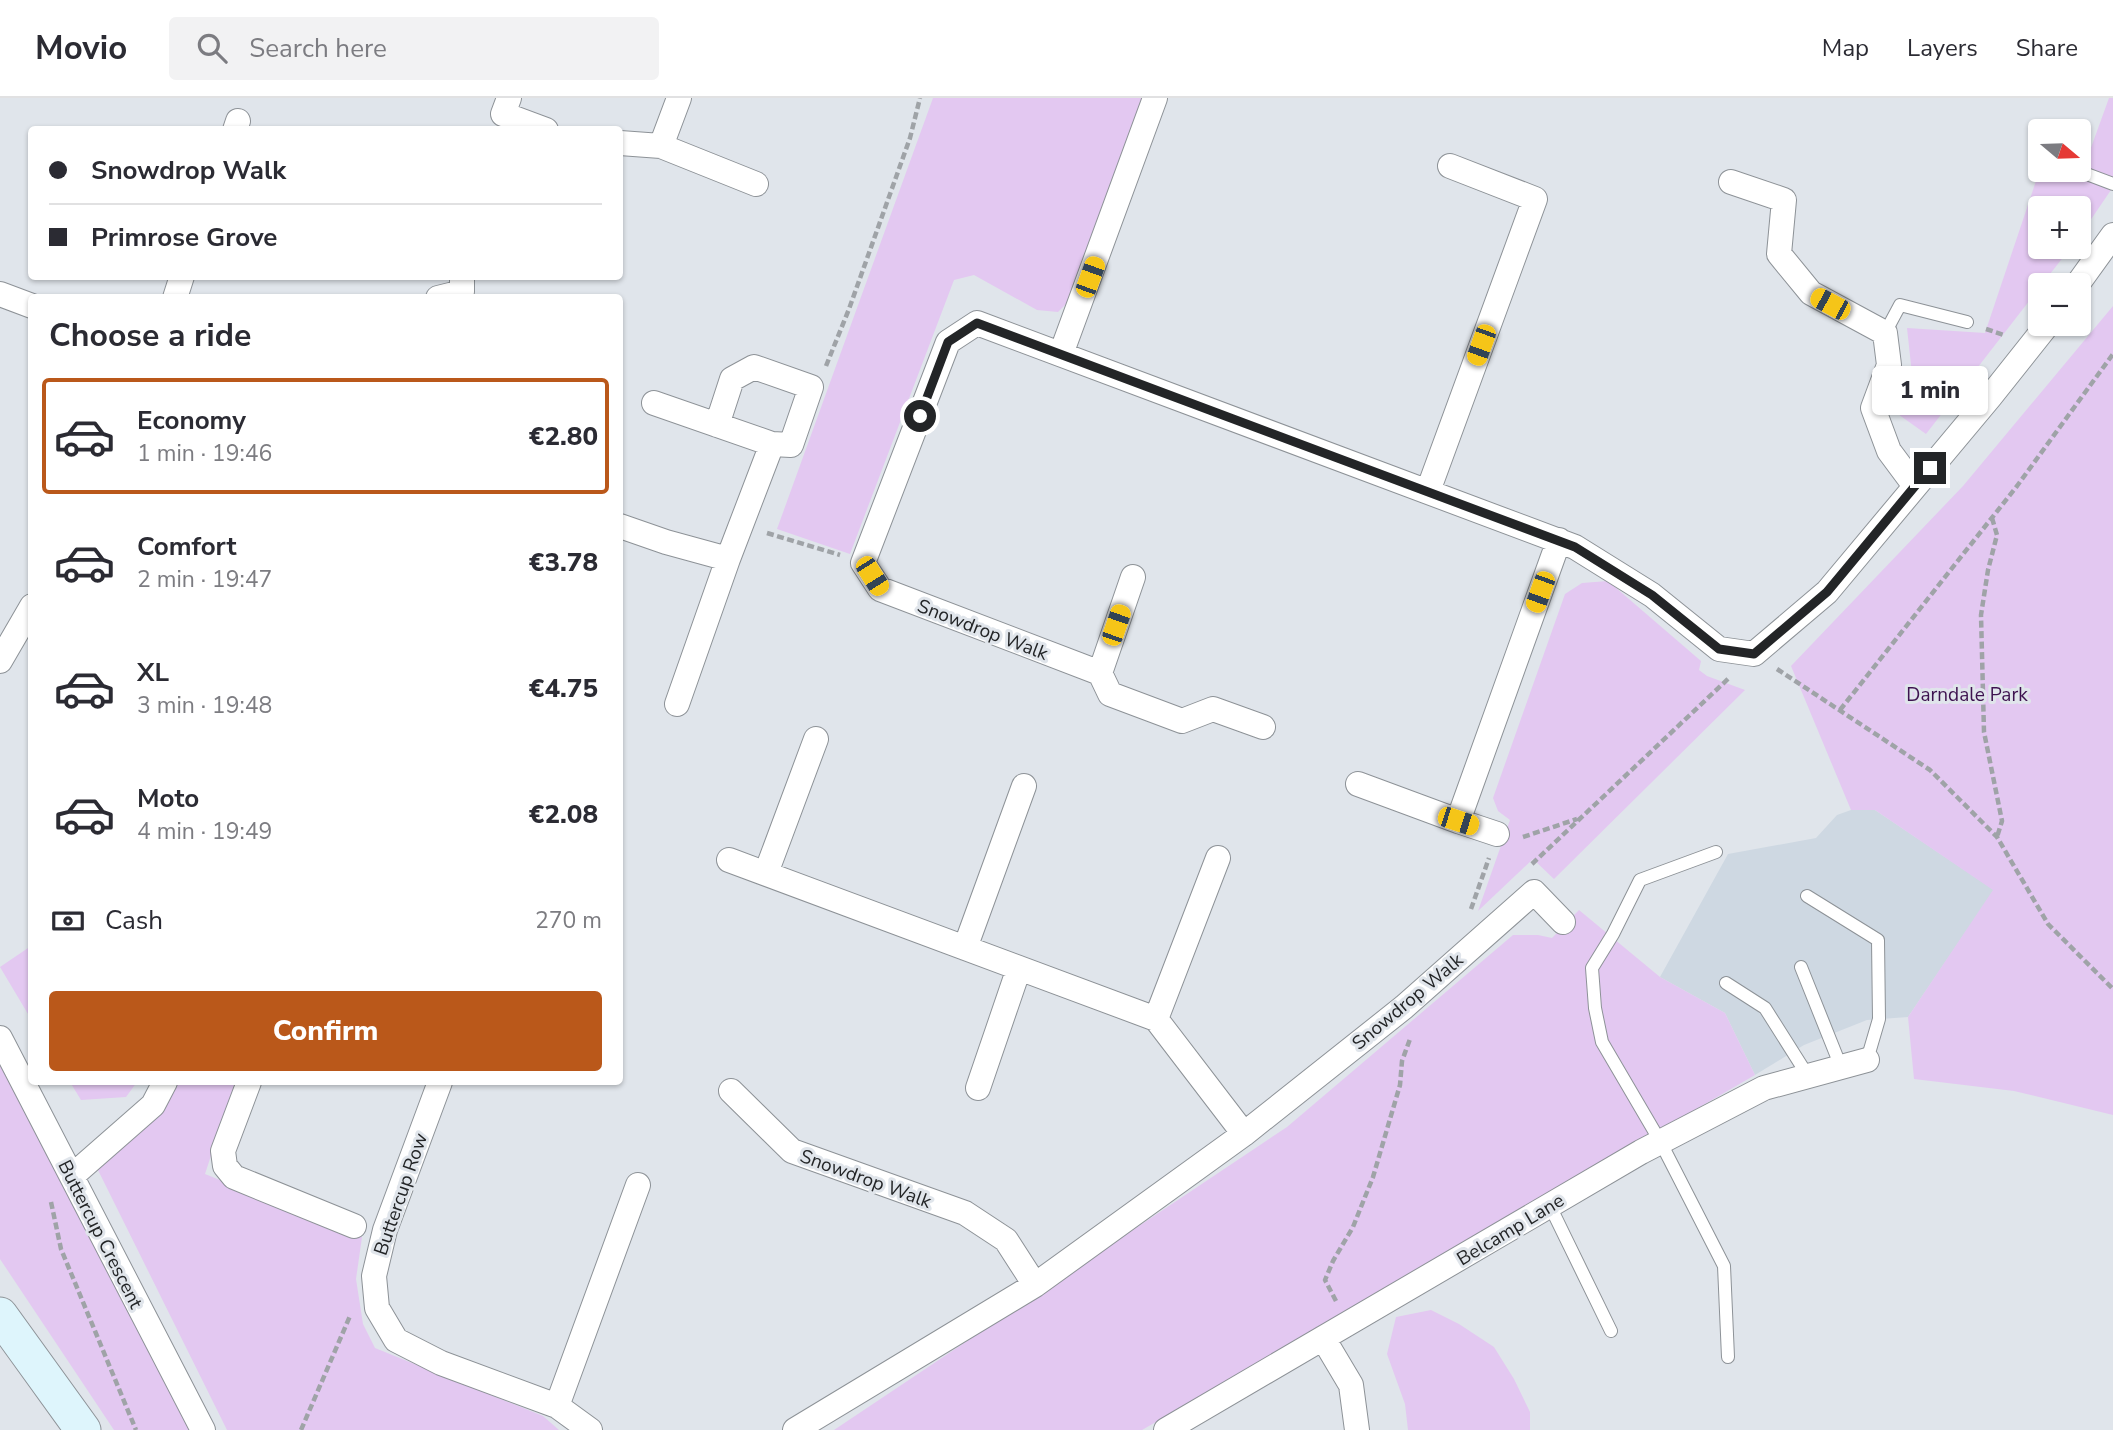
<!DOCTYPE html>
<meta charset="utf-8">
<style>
body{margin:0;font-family:"Nunito Sans",sans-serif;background:#f2f2f3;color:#2b2b33;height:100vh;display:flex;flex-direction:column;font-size:26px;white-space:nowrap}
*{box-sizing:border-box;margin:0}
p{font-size:23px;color:#7c7c81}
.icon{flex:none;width:38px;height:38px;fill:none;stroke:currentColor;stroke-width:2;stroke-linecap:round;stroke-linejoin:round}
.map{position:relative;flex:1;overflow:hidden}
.sheet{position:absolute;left:28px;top:196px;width:595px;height:791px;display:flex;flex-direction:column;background:#fff;border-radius:7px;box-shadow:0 2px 5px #0004}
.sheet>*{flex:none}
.guide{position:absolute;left:28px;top:28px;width:595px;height:154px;border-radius:7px;box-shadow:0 2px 5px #0004;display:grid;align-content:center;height:154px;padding:0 21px;background:#fff}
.needle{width:46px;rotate:109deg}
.buttons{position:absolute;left:2028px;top:21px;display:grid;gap:14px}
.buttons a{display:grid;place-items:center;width:63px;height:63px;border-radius:7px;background:#fff;box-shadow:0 2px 5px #0004;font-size:35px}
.end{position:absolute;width:32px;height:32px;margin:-16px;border:9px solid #232527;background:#fff;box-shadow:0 0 0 4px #fff}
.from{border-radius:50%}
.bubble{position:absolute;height:49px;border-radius:7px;background:#fff;box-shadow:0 2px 5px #0004;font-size:23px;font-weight:800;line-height:49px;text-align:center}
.car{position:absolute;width:21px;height:42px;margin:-21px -10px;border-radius:9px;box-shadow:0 0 5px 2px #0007;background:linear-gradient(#f5c518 24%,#345 0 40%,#f5c518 0 76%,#345 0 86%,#f5c518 0)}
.guide b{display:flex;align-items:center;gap:24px;height:66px;font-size:26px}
.guide b+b{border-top:2px solid #e1e1e2}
.guide i{width:18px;height:18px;background:#2b2b33}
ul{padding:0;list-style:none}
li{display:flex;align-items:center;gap:21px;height:116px;margin:0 14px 10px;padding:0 7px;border:4px solid transparent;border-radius:7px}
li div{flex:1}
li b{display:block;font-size:26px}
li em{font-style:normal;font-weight:800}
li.current{border-color:#ba581a}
li>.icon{width:63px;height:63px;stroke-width:1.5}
h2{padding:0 21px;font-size:32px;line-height:84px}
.pay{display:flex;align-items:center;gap:18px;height:77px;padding:0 21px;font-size:26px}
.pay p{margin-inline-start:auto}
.cta{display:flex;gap:14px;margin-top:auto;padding:14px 21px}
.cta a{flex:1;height:80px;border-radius:7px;background:#ba581a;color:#fff;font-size:28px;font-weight:800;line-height:80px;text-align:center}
header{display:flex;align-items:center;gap:42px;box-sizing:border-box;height:98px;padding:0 35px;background:#fff;border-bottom:2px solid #e1e1e2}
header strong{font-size:33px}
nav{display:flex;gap:38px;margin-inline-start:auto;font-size:24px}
.search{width:490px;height:63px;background:#f2f2f3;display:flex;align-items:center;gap:18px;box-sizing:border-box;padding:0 24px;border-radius:7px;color:#7c7c81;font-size:26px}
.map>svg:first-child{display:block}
.built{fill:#ced8e2}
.green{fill:#e3c8f1}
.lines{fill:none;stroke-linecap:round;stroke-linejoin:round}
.lane-casing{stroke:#8d9297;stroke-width:14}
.street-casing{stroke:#8d9297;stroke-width:26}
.secondary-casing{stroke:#8d9297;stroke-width:37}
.path{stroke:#9fa3a7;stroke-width:4.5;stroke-dasharray:7 3.5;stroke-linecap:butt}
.lane{stroke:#fff;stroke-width:12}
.street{stroke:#fff;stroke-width:24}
.secondary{stroke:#def5fc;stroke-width:35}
.route{stroke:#232527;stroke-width:9}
.labels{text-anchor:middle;stroke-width:6;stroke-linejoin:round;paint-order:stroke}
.street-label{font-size:19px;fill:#232527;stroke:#e0e5eb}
.park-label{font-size:19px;fill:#3d124f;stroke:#e0e5eb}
</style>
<header>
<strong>Movio</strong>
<div class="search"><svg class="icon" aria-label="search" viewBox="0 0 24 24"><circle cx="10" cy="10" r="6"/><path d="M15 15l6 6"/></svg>Search here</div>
<nav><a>Map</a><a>Layers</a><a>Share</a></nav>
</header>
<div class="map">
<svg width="2113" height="1332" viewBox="0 0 2113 1332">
<rect width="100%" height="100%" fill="#e0e5eb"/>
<!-- built -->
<path class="built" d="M 1851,712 L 1875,712 L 1994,792 L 1908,919 L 1867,922 L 1804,947 L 1755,977 L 1725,915 L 1660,879 L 1728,756 L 1816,740 L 1837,717 Z"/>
<!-- green -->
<path class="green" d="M 933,0 L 1151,0 L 1081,191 L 1058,214 L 1037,212 L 974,177 L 954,182 L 850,456 L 777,431 Z
M 2109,0 L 2113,0 L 2113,89 L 2079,139 L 2079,110 L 2040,110 L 2040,149 L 2071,149 L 1926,336 L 1895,314 L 1912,276 L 1907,230 L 1985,235 L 2040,71 L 2079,72 L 2084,69 Z
M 2113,208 L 2113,1017 L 2014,993 L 1914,981 L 1908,919 L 1993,792 L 1875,712 L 1851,712 L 1791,568 L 1963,388 Z
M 1608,483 L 1701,563 L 1699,572 L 1707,578 L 1745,592 L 1554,781 L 1533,761 L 1478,813 L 1510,722 L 1498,713 L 1493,700 L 1565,496 L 1582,485 Z
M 1579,812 L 1660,879 L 1725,915 L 1755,977 L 1142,1332 L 834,1332 L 1287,1029 L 1513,837 L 1538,837 L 1552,840 Z
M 31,848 L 31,921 L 0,869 Z
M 0,955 L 200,1332 L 114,1332 L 0,1161 Z
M 70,984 L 137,984 L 126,999 L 81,1002 Z
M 176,984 L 235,984 L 205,1076 L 362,1139 L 356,1181 L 363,1226 L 375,1250 L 543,1318 L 559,1332 L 227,1332 L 95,1066 Z
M 1431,1212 L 1459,1226 L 1494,1249 L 1514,1281 L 1530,1314 L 1530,1332 L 1408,1332 L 1405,1306 L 1387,1256 L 1396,1219 Z"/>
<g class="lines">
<!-- lane casing -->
<g class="lane-casing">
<path id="lane" d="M 2076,72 L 2113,86
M 1885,235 L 1900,207 L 1967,224
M 1716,754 L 1640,782 L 1613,836 L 1592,870 L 1595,910 L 1602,944 L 1660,1043 L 1724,1168 L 1728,1259
M 1807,798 L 1878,842 L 1879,921 L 1867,962
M 1801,869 L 1841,969
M 1726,885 L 1765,910 L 1808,978
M 1550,1108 L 1611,1233"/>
</g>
<!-- street casing -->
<g class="street-casing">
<path id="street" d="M 509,0 L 503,16 L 546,32
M 235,32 L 238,23
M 620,45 L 661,48 L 756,86
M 661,48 L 679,0
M 1731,84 L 1784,102 L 1779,156 L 1811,195 L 1885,235 L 1889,267 L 1873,310 L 1889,353 L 1915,388
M 2077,187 L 2113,137
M 0,196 L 32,208
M 175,200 L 182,178
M 438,200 L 462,194 L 462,178
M 1061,256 L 1155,0
M 654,305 L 772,346 L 728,461 L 677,606
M 717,327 L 732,281 L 754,269 L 811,289 L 791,347 L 772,346
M 1428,393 L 1535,101 L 1450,68
M 620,428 L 666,444 L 728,461
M 0,563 L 32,508
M 1100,575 L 1133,479
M 1263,629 L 1213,611 L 1182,623 L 1110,596 L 1100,575 L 880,491 L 863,465 L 948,244 L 977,225 L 1575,449 L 1652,497 L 1719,551 L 1754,556 L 1827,494 L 1990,299 L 2048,226
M 1358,686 L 1458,723 L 1559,442
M 1458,723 L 1497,736
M 729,762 L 1156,921 L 1244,1036
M 766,775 L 816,641
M 965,850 L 1024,688
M 1156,921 L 1218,760
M 0,940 L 203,1332
M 249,984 L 223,1053 L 225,1068 L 234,1079 L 354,1128
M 440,984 L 385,1132 L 374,1178 L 377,1210 L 396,1242 L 441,1265 L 557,1308 L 590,1332
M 978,990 L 1019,870
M 731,993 L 792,1053 L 965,1115 L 1006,1142 L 1035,1187
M 72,1078 L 153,1007 L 165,984
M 1323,1240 L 1351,1287 L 1357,1332
M 557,1308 L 638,1087
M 795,1332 L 1035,1187 L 1244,1036 L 1404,909 L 1534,794 L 1563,824
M 1166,1332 L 1641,1054 L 1764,990 L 1867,962"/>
</g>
<!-- secondary casing -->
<g class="secondary-casing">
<path id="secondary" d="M 0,1217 L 83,1332"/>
</g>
<!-- path -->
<path class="path" d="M 1986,231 L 2004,237
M 826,268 L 849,211 L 910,40 L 920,0
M 1992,420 L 1997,437 L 1988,472 L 1981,517 L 1984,634 L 2002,723 L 1997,739
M 767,435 L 840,457
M 1777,571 L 1930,672 L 1997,739 L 2048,826 L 2113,891
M 1840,612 L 2017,388 L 2113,256
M 1523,739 L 1577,721
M 1532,766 L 1729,580
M 1471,811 L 1489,760
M 51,1104 L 61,1151 L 136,1332
M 1336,1203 L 1325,1182 L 1333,1163 L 1353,1129 L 1373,1079 L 1400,987 L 1402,963 L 1410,941
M 301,1332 L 350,1218"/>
<!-- lane -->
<use href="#lane" class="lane"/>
<!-- street -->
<use href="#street" class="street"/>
<!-- secondary -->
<use href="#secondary" class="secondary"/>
</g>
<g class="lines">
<!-- route -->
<path class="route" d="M 920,318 L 948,244 L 977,225 L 1575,449 L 1652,497 L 1719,551 L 1754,556 L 1827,494 L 1930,370"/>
</g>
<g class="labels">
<!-- street labels -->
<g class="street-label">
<text transform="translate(983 531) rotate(21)" y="7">Snowdrop Walk</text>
<text transform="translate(1407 903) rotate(-40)" y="7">Snowdrop Walk</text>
<text transform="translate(866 1080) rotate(20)" y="7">Snowdrop Walk</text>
<text transform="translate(400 1096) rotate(-71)" y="7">Buttercup Row</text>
<text transform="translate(1510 1131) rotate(-31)" y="7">Belcamp Lane</text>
<text transform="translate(101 1136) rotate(63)" y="7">Buttercup Crescent</text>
</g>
<!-- park labels -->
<g class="park-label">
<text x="1967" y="603">Darndale Park</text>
</g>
</g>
</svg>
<div class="buttons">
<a><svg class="needle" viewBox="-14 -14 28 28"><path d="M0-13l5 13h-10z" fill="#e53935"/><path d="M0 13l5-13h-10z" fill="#7c7c81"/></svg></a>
<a>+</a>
<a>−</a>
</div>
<i class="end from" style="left:920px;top:318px"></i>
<i class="end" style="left:1930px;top:370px"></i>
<div class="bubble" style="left:1872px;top:268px;width:116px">1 min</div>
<i class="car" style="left:1090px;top:179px;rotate:20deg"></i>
<i class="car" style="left:1830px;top:206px;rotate:298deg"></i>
<i class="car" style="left:1481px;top:247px;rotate:200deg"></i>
<i class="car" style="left:872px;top:478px;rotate:148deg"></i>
<i class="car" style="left:1540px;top:494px;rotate:200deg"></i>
<i class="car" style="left:1116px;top:527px;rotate:19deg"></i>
<i class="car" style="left:1458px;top:723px;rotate:108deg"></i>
<div class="guide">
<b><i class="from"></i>Snowdrop Walk</b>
<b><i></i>Primrose Grove</b>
</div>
<section class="sheet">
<h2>Choose a ride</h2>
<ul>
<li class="current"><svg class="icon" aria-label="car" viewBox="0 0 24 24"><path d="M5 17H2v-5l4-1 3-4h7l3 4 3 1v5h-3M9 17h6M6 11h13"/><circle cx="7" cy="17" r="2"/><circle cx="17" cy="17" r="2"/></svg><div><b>Economy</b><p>1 min · 19:46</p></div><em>€2.80</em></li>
<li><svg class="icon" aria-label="car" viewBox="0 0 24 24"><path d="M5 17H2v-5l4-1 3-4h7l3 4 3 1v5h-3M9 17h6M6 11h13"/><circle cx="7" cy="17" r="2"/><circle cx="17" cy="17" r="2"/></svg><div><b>Comfort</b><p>2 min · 19:47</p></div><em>€3.78</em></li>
<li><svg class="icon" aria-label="car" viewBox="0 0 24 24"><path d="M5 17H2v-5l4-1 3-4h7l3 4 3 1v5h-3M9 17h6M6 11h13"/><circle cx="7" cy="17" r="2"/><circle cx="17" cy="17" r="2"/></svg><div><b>XL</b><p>3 min · 19:48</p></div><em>€4.75</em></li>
<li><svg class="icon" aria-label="car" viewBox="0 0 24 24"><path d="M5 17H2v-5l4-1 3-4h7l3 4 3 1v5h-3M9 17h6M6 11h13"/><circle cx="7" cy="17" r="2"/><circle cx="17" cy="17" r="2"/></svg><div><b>Moto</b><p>4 min · 19:49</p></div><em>€2.08</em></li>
</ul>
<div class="pay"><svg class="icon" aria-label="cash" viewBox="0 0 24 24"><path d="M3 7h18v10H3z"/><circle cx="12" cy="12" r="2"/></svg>Cash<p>270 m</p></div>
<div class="cta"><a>Confirm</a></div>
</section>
</div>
